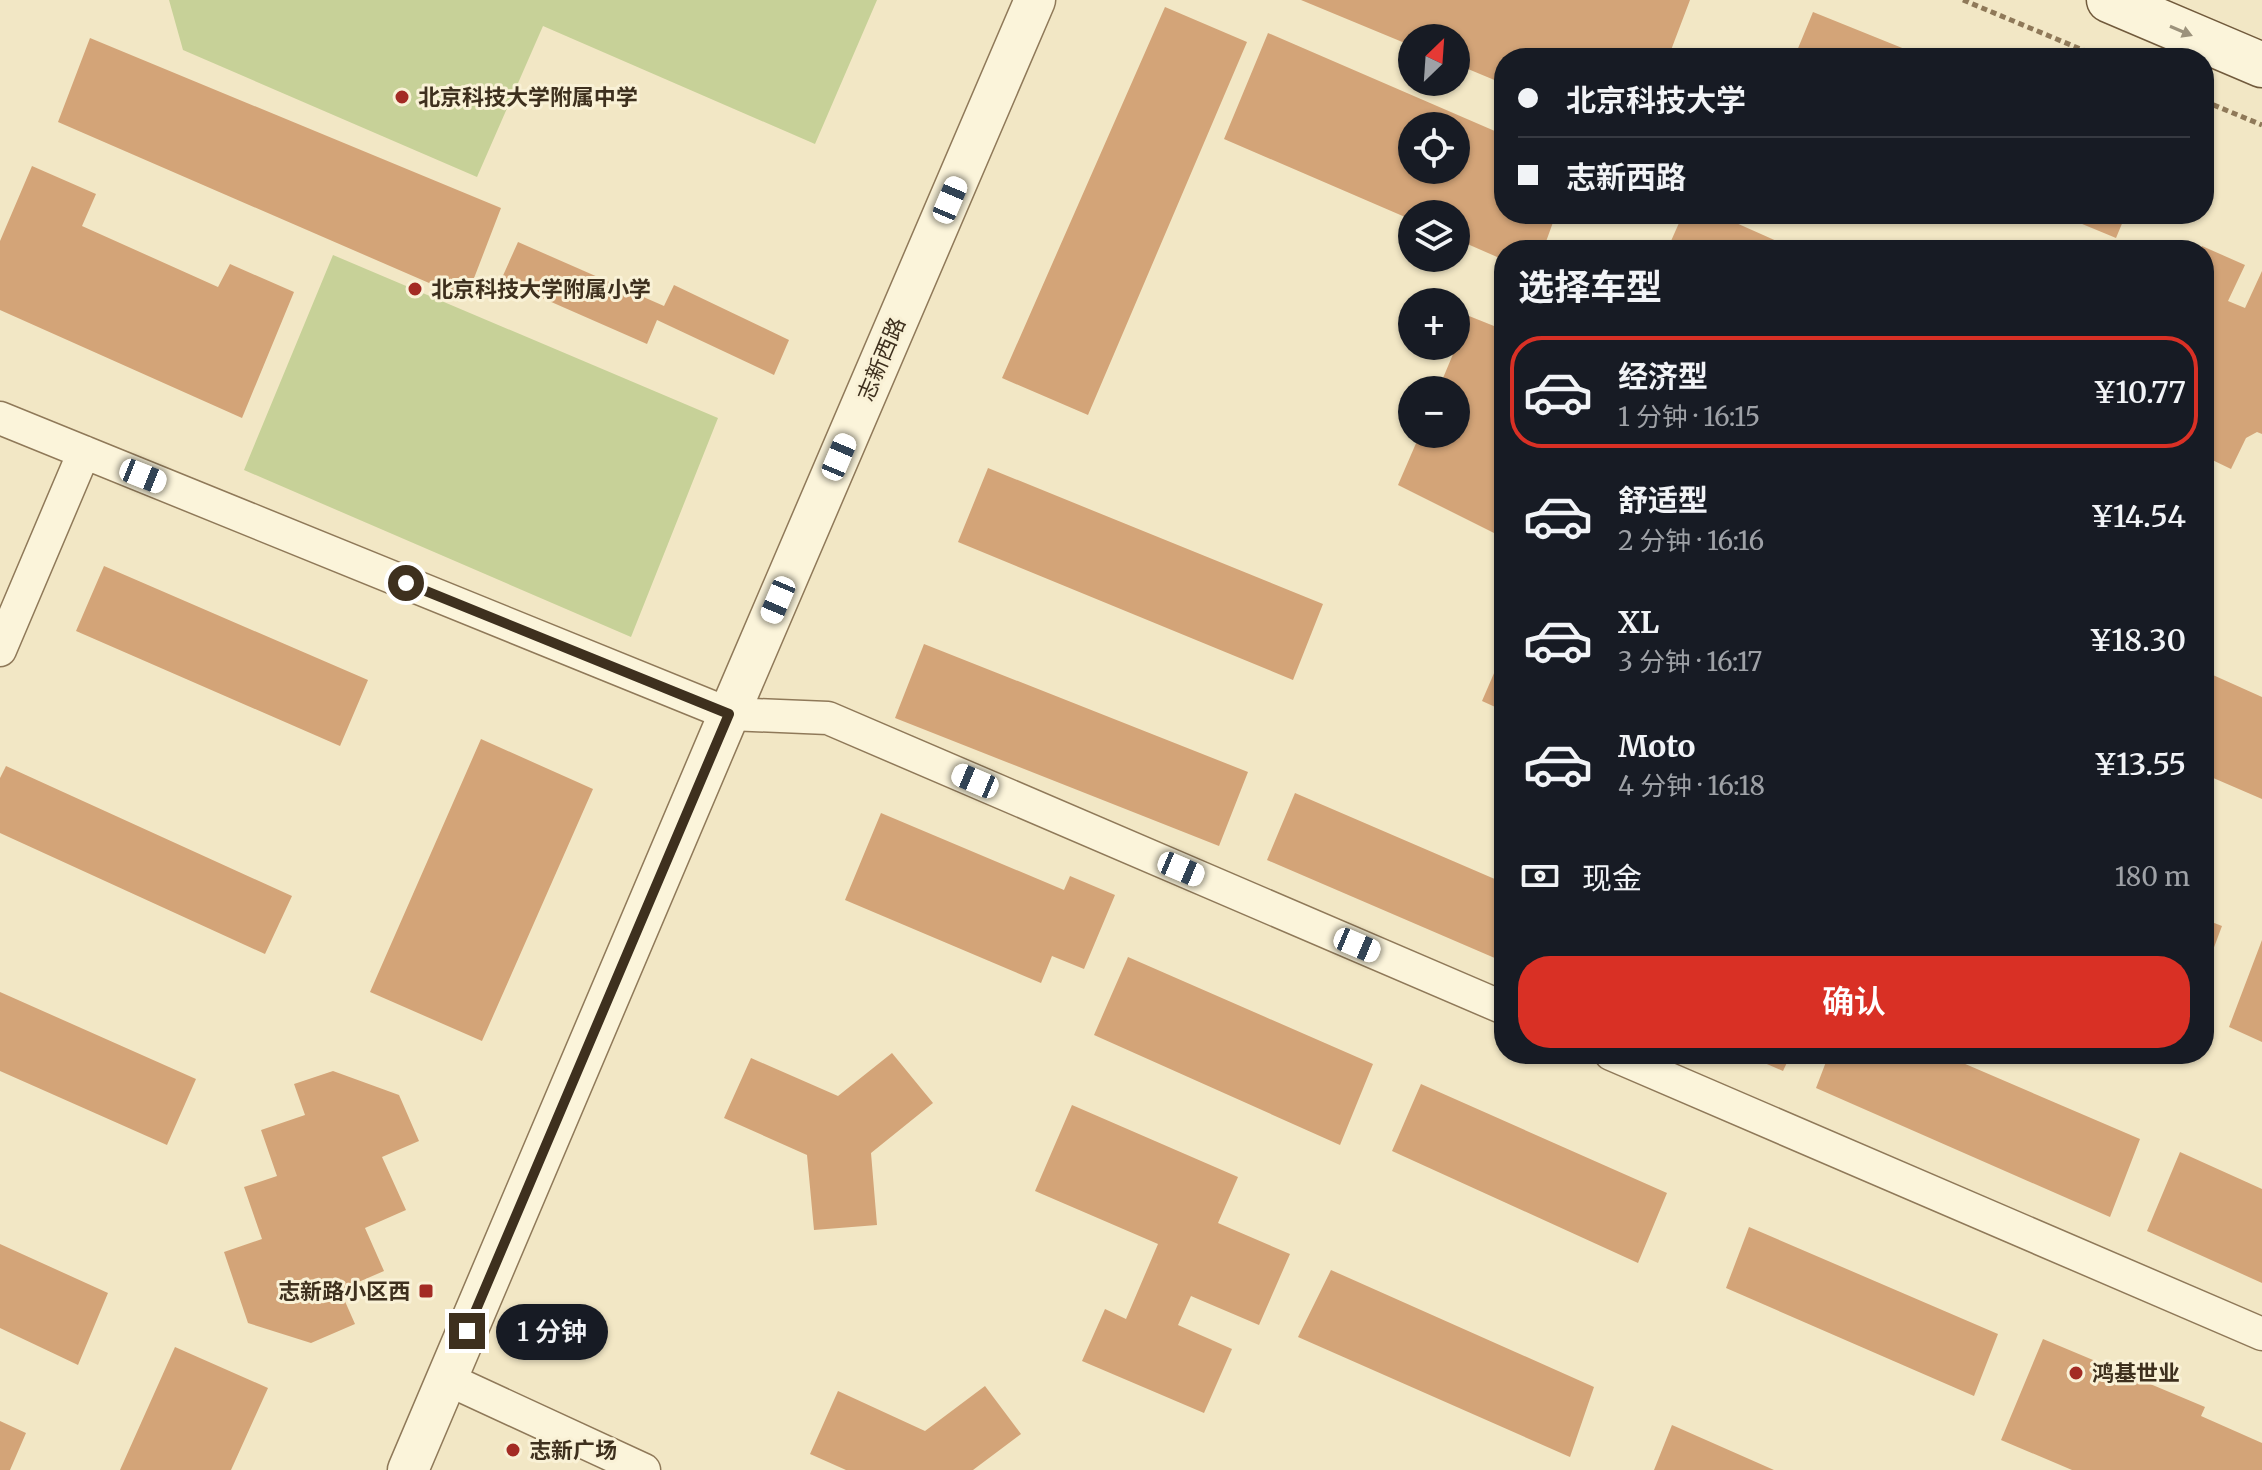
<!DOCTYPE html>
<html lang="zh">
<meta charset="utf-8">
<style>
body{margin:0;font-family:Merriweather,"Noto Sans SC",serif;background:#242831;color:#f1f3f6;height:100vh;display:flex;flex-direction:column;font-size:30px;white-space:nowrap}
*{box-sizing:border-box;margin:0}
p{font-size:26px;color:#9ea1a6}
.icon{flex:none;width:44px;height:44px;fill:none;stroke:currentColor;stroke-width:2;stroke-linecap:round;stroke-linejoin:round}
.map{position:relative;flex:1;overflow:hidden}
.side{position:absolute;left:1494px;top:240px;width:720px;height:824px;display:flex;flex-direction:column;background:#171b24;border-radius:32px;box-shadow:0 2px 6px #0004}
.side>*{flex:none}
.top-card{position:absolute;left:1494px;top:48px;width:720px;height:176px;border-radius:32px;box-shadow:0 2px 6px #0004;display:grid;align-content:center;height:176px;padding:0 24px;background:#171b24}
.needle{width:52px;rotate:25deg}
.tools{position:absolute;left:1398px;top:24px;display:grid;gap:16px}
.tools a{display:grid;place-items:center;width:72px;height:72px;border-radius:50%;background:#171b24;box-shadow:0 2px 6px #0004;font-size:40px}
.end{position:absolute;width:36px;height:36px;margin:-18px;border:10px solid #3e301e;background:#fff;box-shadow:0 0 0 4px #fff}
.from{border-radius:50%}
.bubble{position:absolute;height:56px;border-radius:28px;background:#171b24;box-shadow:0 2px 6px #0004;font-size:26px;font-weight:600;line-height:56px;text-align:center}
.car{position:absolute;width:24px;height:48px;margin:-24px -12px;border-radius:10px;box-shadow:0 0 6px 2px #0007;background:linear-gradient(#fff 24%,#345 0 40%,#fff 0 76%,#345 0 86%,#fff 0)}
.top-card b{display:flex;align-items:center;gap:28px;height:76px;font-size:30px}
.top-card b+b{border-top:2px solid #363941}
.top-card i{width:20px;height:20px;background:#f1f3f6}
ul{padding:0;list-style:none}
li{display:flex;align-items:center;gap:24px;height:112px;margin:0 16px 12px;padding:0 8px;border:4px solid transparent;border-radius:32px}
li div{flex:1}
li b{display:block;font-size:30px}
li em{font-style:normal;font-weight:600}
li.current{border-color:#d93025}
li>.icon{width:72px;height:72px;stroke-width:1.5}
h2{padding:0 24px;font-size:36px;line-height:96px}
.pay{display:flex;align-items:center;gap:20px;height:88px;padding:0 24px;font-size:30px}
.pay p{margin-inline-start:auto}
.primary-button{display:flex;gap:16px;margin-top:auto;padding:16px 24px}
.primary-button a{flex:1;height:92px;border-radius:32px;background:#d93025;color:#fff;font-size:32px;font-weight:600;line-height:92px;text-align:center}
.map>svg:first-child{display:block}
.green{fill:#c7d198}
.building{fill:#d3a478;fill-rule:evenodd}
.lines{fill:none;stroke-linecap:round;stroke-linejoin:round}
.minor-casing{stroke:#8f7959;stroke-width:35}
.tertiary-casing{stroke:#8f7959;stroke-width:43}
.secondary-casing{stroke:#715a3c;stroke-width:47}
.path{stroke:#8f7959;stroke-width:5;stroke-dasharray:6 4;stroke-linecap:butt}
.minor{stroke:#fbf4da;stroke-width:32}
.tertiary{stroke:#fbf4da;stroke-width:40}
.secondary{stroke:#fbf4da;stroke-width:44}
.oneway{fill:#9c927c}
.route{stroke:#3e301e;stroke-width:10}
.poi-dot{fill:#a32b24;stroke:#f9f1d6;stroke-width:3}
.labels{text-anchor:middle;stroke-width:6;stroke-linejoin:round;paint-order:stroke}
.poi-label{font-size:22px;font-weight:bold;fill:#3e301e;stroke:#f9f1d6;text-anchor:start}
.street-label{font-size:22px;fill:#3e301e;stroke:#f9f1d6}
</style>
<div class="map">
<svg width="2262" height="1470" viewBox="0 0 2262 1470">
<rect width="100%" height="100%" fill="#f2e7c5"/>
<!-- green -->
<path class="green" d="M 169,0 L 877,0 L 815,144 L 543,26 L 477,177 L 183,50 Z
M 333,255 L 718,418 L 631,637 L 244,470 Z"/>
<!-- building -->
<path class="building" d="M 1301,0 L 1690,0 L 1668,58 L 1504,58 L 1504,84 L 1456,64 L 1456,38 L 1412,38 L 1412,46 Z
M 1165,7 L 1247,42 L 1088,415 L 1002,378 Z
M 1813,12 L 1927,58 L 1794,58 Z
M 1268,33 L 1504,135 L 1504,214 L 1556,214 L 1543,250 L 1504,250 L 1504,260 L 1456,239 L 1456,214 L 1412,214 L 1412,220 L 1224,139 ZM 1412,126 L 1456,126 L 1456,170 L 1412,170 Z
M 90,38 L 501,208 L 466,299 L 58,122 Z
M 32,166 L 96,194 L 82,226 L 218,287 L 230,264 L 294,292 L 242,418 L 0,310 L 0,241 Z
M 1683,214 L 1716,214 L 1797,250 L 1667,250 Z
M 2058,214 L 2126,214 L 2116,238 Z
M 518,242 L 664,306 L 674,285 L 789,340 L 774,375 L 657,320 L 647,344 L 501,280 Z
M 2202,246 L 2245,265 L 2228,301 L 2245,308 L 2262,271 L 2262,434 L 2257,432 L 2246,438 L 2231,469 L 2204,456 L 2204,426 L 2206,421 L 2204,420 L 2204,250 L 2200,250 Z
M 1469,316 L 1504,330 L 1504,509 L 1494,533 L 1398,485 L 1420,434 L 1456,434 L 1456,390 L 1438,390 Z
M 988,468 L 1323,604 L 1293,680 L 958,542 Z
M 104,566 L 368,680 L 340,746 L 76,631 Z
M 924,644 L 1248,772 L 1219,846 L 895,718 Z
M 1504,650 L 1504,711 L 1482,701 Z
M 2204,671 L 2262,697 L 2262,799 L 2204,774 Z
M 481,739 L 593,789 L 482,1041 L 370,992 Z
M 6,766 L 292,896 L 265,954 L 0,833 L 0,778 Z
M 1295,793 L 1504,883 L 1504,962 L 1267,860 Z
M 881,813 L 1064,890 L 1070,876 L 1115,895 L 1084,969 L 1052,956 L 1041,983 L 845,900 Z
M 2204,919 L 2222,926 L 2204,974 Z
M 2262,940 L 2262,1042 L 2229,1027 Z
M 1128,957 L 1373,1064 L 1340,1145 L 1094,1035 Z
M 0,992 L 196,1079 L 167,1145 L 0,1071 Z
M 892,1053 L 933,1103 L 871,1153 L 877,1225 L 814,1230 L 807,1155 L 724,1118 L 751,1058 L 838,1096 Z
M 1744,1054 L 1791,1054 L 1783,1071 Z
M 1829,1054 L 1942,1054 L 2140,1139 L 2110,1217 L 1816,1088 Z
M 333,1071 L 399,1095 L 419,1141 L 382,1157 L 406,1210 L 365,1228 L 384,1271 L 340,1290 L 355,1324 L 311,1343 L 248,1323 L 224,1252 L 262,1239 L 244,1187 L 277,1176 L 261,1130 L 305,1115 L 294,1084 Z
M 1421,1084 L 1667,1193 L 1638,1263 L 1392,1151 Z
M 1072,1105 L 1238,1177 L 1218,1223 L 1290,1254 L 1259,1325 L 1191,1296 L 1178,1325 L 1232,1349 L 1204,1413 L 1082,1361 L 1105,1309 L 1126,1319 L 1158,1244 L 1035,1191 Z
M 2180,1152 L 2262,1189 L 2262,1283 L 2147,1231 Z
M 1749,1227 L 1998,1334 L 1974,1396 L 1726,1288 Z
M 0,1244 L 108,1293 L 78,1365 L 0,1328 Z
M 1331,1270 L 1594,1387 L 1570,1457 L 1298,1337 Z
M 2043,1339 L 2205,1407 L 2201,1416 L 2262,1443 L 2262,1470 L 2072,1470 L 2001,1440 Z
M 175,1347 L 268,1388 L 231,1470 L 120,1470 Z
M 985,1386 L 1021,1434 L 973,1470 L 846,1470 L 810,1454 L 838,1391 L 925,1431 Z
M 0,1421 L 26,1433 L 10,1470 L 0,1470 Z
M 1672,1425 L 1774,1470 L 1654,1470 Z"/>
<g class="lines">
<!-- minor casing -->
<g class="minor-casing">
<path id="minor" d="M 0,418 L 729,714 L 828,718 L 1504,1008
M 0,650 L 84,452
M 1611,1054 L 2262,1334
M 447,1379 L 644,1470"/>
</g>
<!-- tertiary casing -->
<g class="tertiary-casing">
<path id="tertiary" d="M 408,1470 L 729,714 L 1035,0"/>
</g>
<!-- secondary casing -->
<g class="secondary-casing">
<path id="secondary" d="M 2109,0 L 2262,65"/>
</g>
<!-- path -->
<path class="path" d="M 1963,0 L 2102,58
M 2204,101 L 2262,125"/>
<!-- minor -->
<use href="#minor" class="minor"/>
<!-- tertiary -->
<use href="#tertiary" class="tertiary"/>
<!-- secondary -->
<use href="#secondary" class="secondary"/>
</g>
<!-- one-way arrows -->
<defs><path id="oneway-solid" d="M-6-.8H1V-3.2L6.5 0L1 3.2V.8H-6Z" transform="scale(2)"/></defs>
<use class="oneway" href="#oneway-solid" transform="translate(2181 31) rotate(23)"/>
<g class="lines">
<!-- route -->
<path class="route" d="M 406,583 L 729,714 L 467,1331"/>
</g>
<!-- markers -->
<g class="poi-dot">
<circle cx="402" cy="97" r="8"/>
<circle cx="415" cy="289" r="8"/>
<rect x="418" y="1283" width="16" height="16" rx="4"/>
<circle cx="2076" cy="1373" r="8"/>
<circle cx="513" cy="1450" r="8"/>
</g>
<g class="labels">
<!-- poi labels -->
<g class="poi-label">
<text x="418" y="105">北京科技大学附属中学</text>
<text x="431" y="297">北京科技大学附属小学</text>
<text x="410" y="1299" text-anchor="end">志新路小区西</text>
<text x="2092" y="1381">鸿基世业</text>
<text x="529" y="1458">志新广场</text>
</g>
<!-- street labels -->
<g class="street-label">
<text transform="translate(881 359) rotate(-67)" y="8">志新西路</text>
</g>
</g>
</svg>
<div class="tools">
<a><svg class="needle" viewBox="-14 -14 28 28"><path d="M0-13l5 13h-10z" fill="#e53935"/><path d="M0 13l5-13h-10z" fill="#9ea1a6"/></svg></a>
<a><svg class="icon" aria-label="locate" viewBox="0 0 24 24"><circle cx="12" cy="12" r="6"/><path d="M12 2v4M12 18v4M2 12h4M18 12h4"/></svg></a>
<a><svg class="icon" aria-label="layers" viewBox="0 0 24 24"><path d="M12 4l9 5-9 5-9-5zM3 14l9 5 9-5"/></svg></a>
<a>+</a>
<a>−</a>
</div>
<i class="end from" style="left:406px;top:583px"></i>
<i class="end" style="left:467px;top:1331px"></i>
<div class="bubble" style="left:496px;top:1304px;width:112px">1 分钟</div>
<i class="car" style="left:950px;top:200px;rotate:23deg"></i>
<i class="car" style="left:839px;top:457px;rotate:23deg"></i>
<i class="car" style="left:143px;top:476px;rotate:112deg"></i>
<i class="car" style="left:778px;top:600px;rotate:203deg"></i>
<i class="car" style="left:975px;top:781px;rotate:293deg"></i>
<i class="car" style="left:1181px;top:869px;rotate:113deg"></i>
<i class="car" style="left:1357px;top:945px;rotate:113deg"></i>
<div class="top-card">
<b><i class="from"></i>北京科技大学</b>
<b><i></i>志新西路</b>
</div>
<section class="side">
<h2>选择车型</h2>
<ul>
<li class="current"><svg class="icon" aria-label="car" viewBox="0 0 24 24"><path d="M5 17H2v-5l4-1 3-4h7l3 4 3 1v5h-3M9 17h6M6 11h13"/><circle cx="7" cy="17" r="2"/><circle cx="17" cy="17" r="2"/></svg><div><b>经济型</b><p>1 分钟 · 16:15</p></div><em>¥10.77</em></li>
<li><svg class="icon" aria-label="car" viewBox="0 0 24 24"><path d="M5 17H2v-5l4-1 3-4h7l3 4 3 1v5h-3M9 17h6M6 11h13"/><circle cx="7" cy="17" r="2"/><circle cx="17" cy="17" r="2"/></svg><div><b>舒适型</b><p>2 分钟 · 16:16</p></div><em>¥14.54</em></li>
<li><svg class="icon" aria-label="car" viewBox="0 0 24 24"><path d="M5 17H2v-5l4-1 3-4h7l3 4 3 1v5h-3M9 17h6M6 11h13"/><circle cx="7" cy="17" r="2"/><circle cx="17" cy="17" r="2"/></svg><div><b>XL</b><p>3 分钟 · 16:17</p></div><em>¥18.30</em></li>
<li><svg class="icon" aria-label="car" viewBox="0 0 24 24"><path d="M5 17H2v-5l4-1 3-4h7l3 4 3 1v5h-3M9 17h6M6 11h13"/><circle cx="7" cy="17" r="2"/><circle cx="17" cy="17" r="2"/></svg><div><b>Moto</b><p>4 分钟 · 16:18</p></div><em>¥13.55</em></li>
</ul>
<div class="pay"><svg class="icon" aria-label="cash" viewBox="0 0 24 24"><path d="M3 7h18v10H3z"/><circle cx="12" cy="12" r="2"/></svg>现金<p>180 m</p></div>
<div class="primary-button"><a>确认</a></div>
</section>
</div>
